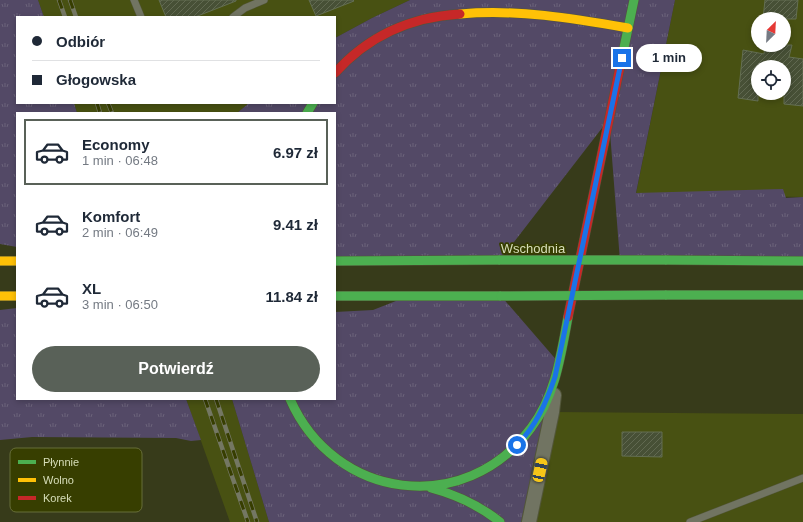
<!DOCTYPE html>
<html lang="pl">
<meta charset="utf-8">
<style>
body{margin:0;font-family:Helvetica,sans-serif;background:#f2f2f3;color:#1f2937;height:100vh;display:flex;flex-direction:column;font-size:15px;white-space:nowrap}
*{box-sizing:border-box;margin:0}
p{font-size:13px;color:#747a83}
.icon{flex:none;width:22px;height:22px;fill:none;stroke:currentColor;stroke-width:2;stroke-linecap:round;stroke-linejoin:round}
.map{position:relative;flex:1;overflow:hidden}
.drawer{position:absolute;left:16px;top:112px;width:320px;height:288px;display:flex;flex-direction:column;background:#fff;border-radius:0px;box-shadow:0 2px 6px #0003}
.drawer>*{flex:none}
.guide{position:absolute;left:16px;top:16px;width:320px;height:88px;border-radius:0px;box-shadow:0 2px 6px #0003;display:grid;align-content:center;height:88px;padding:0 16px;background:#fff}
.needle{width:26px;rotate:24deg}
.controls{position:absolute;left:751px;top:12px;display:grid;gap:8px}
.controls a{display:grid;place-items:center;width:40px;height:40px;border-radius:50%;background:#fff;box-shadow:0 2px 6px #0003;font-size:20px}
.end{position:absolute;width:18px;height:18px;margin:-9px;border:5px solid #1a73e8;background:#fff;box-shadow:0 0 0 2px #fff}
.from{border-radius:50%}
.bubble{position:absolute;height:28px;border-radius:14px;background:#fff;box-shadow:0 2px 6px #0003;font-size:13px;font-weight:800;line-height:28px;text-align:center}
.car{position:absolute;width:12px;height:24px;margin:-12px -6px;border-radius:5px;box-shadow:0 0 3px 1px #0007;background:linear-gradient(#f5c518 24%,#345 0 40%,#f5c518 0 76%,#345 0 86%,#f5c518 0)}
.guide b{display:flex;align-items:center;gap:14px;height:38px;font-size:15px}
.guide b+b{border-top:1px solid #e0e1e3}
.guide i{width:10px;height:10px;background:#1f2937}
ul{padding:7px 0 0;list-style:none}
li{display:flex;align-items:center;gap:12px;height:66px;margin:0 8px 6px;padding:0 8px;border:2px solid transparent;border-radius:0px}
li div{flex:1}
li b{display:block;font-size:15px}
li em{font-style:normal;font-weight:800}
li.current{border-color:#596158}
li>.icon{width:36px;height:36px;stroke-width:1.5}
.action{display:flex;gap:8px;margin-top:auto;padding:8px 16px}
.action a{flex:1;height:46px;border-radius:24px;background:#596158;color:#fff;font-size:16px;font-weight:800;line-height:46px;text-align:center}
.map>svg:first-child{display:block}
.built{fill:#485112;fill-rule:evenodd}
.grass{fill:url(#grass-tufts)}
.building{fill:url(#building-hatch);stroke:#646f53}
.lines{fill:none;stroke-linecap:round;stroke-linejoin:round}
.lane-casing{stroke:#525639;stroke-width:8}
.street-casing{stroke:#525639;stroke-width:16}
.fast-casing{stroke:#525639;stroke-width:10}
.slow-casing{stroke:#525639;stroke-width:10}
.jam-casing{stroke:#525639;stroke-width:10}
.lane{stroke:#717462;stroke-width:7}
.street{stroke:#717462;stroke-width:14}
.fast{stroke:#4caf50;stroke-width:9}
.slow{stroke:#ffc107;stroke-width:9}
.jam{stroke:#c62828;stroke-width:9}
.rail-casing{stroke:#747763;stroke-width:4.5}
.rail{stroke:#373e00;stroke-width:3;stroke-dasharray:9;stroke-linecap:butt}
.fast-bridge-casing{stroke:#525639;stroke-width:10;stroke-linecap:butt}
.fast-bridge{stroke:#4caf50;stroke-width:9}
.route{stroke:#1a73e8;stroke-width:5}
.labels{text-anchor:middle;stroke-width:3.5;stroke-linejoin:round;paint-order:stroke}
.street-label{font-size:13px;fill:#d7deb9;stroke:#373e00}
.key{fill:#373e00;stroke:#676e38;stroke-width:1}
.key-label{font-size:11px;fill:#d7deb9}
</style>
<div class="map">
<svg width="803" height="522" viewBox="0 0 803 522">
<defs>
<pattern id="grass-tufts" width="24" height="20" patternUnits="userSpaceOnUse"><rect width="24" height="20" fill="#534966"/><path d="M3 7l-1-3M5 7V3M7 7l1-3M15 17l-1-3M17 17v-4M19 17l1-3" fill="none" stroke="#6b637a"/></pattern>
<pattern id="building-hatch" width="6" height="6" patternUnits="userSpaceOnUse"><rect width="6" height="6" fill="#475036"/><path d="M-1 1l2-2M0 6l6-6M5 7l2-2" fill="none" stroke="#616951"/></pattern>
</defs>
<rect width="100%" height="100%" fill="#373b1a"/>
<!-- built -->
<path class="built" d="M 38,0 L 410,0 L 372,18 L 335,38 L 335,17 L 44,17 Z
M 675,0 L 803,0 L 803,197 L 636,194 ZM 758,19 L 784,19 L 784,45 L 758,45 ZM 758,67 L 784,67 L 784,93 L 758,93 Z
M 74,103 L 249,103 L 237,113 L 77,113 Z
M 186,399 L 232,399 L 269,522 L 230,522 Z
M 552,412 L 803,414 L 803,522 L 529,522 Z"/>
<!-- grass -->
<path class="grass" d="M 0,0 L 38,0 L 44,17 L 17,17 L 17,103 L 74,103 L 77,113 L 17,113 L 17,247 L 0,244 Z
M 410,0 L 675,0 L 636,193 L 783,189 L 786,198 L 803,197 L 803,261 L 620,261 L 609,119 L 500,260 L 335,261 L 335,113 L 237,113 L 249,103 L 335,103 L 335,38 L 372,18 Z
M 501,296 L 559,363 L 529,522 L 269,522 L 232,399 L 335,399 L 335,312 L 373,310 L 401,299 Z
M 17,308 L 17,399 L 186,399 L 201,440 L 191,441 L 176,438 L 32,437 L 0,440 L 0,310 Z"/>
<!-- building -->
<path class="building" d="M 159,0 L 236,0 L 236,1 L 195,17 L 166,17 Z
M 309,0 L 353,0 L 354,1 L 316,16 Z
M 765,0 L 798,0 L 796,19 L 763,19 Z
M 765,45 L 792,45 L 789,57 L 803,59 L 803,106 L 784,104 L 784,67 L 758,67 L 758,101 L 738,98 L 743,50 L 764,54 Z
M 622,432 L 662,432 L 662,457 L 622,456 Z"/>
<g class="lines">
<!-- lane casing -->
<g class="lane-casing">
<path id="lane" d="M 134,0 L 141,17
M 233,17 L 245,8 L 264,0
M 690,522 L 803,478"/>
</g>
<!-- street casing -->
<g class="street-casing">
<path id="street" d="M 529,522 L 552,412 L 554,395"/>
</g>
<!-- fast casing -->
<g class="fast-casing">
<path id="fast" d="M 621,62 L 634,0
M 307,113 L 313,103
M 665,260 L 803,261
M 335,261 L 500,260
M 665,295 L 803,295
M 335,296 L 501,296
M 290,399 C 334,500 465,518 531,428 C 555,397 561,355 568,317
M 431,488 C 457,495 479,505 500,522"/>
</g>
<!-- slow casing -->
<g class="slow-casing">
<path id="slow" d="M 460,14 C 517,9 572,18 628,28
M 0,261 L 17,261
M 0,296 L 17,296"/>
</g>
<!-- jam casing -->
<g class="jam-casing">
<path id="jam" d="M 335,73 C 368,36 411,17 460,14
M 568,317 L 621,62"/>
</g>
<!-- lane -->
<use href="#lane" class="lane"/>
<!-- street -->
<use href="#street" class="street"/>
<!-- fast -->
<use href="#fast" class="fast"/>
<!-- slow -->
<use href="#slow" class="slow"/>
<!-- jam -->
<use href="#jam" class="jam"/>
<!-- rail casing -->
<g class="rail-casing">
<path id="rail" d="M 59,0 L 65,17
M 70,0 L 76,17
M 97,103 L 100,113
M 108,103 L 112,113
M 205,399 L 248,522
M 216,399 L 257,522"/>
</g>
<!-- rail -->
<use href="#rail" class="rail"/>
<!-- fast-bridge casing -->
<g class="fast-bridge-casing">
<path id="fast-bridge" d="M 500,260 L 665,260
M 501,296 L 665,295"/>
</g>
<!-- fast-bridge -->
<use href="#fast-bridge" class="fast-bridge"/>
</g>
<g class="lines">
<!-- route -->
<path class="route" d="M 517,445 C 536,426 546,403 555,377 L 622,58"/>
</g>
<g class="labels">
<!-- street labels -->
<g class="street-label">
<text x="533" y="253">Wschodnia</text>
</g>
</g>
<!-- legend -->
<rect x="10" y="448" width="132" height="64" rx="6" class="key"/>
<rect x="18" y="460" width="18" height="4" fill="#4caf50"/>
<rect x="18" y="478" width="18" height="4" fill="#ffc107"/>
<rect x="18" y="496" width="18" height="4" fill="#c62828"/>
<g class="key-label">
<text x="43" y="466">Płynnie</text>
<text x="43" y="484">Wolno</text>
<text x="43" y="502">Korek</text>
</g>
</svg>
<div class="controls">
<a><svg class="needle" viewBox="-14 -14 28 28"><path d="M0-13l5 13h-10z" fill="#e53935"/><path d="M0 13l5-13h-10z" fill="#747a83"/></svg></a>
<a><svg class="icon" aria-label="locate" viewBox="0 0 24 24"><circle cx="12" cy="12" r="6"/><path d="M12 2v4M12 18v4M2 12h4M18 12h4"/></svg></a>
</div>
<i class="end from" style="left:517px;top:445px"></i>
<i class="end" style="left:622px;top:58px"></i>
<div class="bubble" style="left:636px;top:44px;width:66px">1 min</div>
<i class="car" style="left:540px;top:470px;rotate:12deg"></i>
<div class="guide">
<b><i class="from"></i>Odbiór</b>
<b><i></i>Głogowska</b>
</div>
<section class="drawer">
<ul>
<li class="current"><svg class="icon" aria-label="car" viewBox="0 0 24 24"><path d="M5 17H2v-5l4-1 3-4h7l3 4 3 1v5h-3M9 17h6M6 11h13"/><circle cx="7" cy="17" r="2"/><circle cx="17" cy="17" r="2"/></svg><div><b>Economy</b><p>1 min · 06:48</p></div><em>6.97 zł</em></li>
<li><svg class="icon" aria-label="car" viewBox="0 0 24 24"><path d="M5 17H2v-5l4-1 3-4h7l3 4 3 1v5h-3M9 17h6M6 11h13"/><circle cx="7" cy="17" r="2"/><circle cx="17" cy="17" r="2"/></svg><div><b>Komfort</b><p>2 min · 06:49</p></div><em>9.41 zł</em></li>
<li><svg class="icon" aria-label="car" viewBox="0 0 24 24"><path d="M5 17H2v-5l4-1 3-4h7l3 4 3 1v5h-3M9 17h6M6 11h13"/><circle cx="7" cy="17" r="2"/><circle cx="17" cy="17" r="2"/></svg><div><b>XL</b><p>3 min · 06:50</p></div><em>11.84 zł</em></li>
</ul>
<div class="action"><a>Potwierdź</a></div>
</section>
</div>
